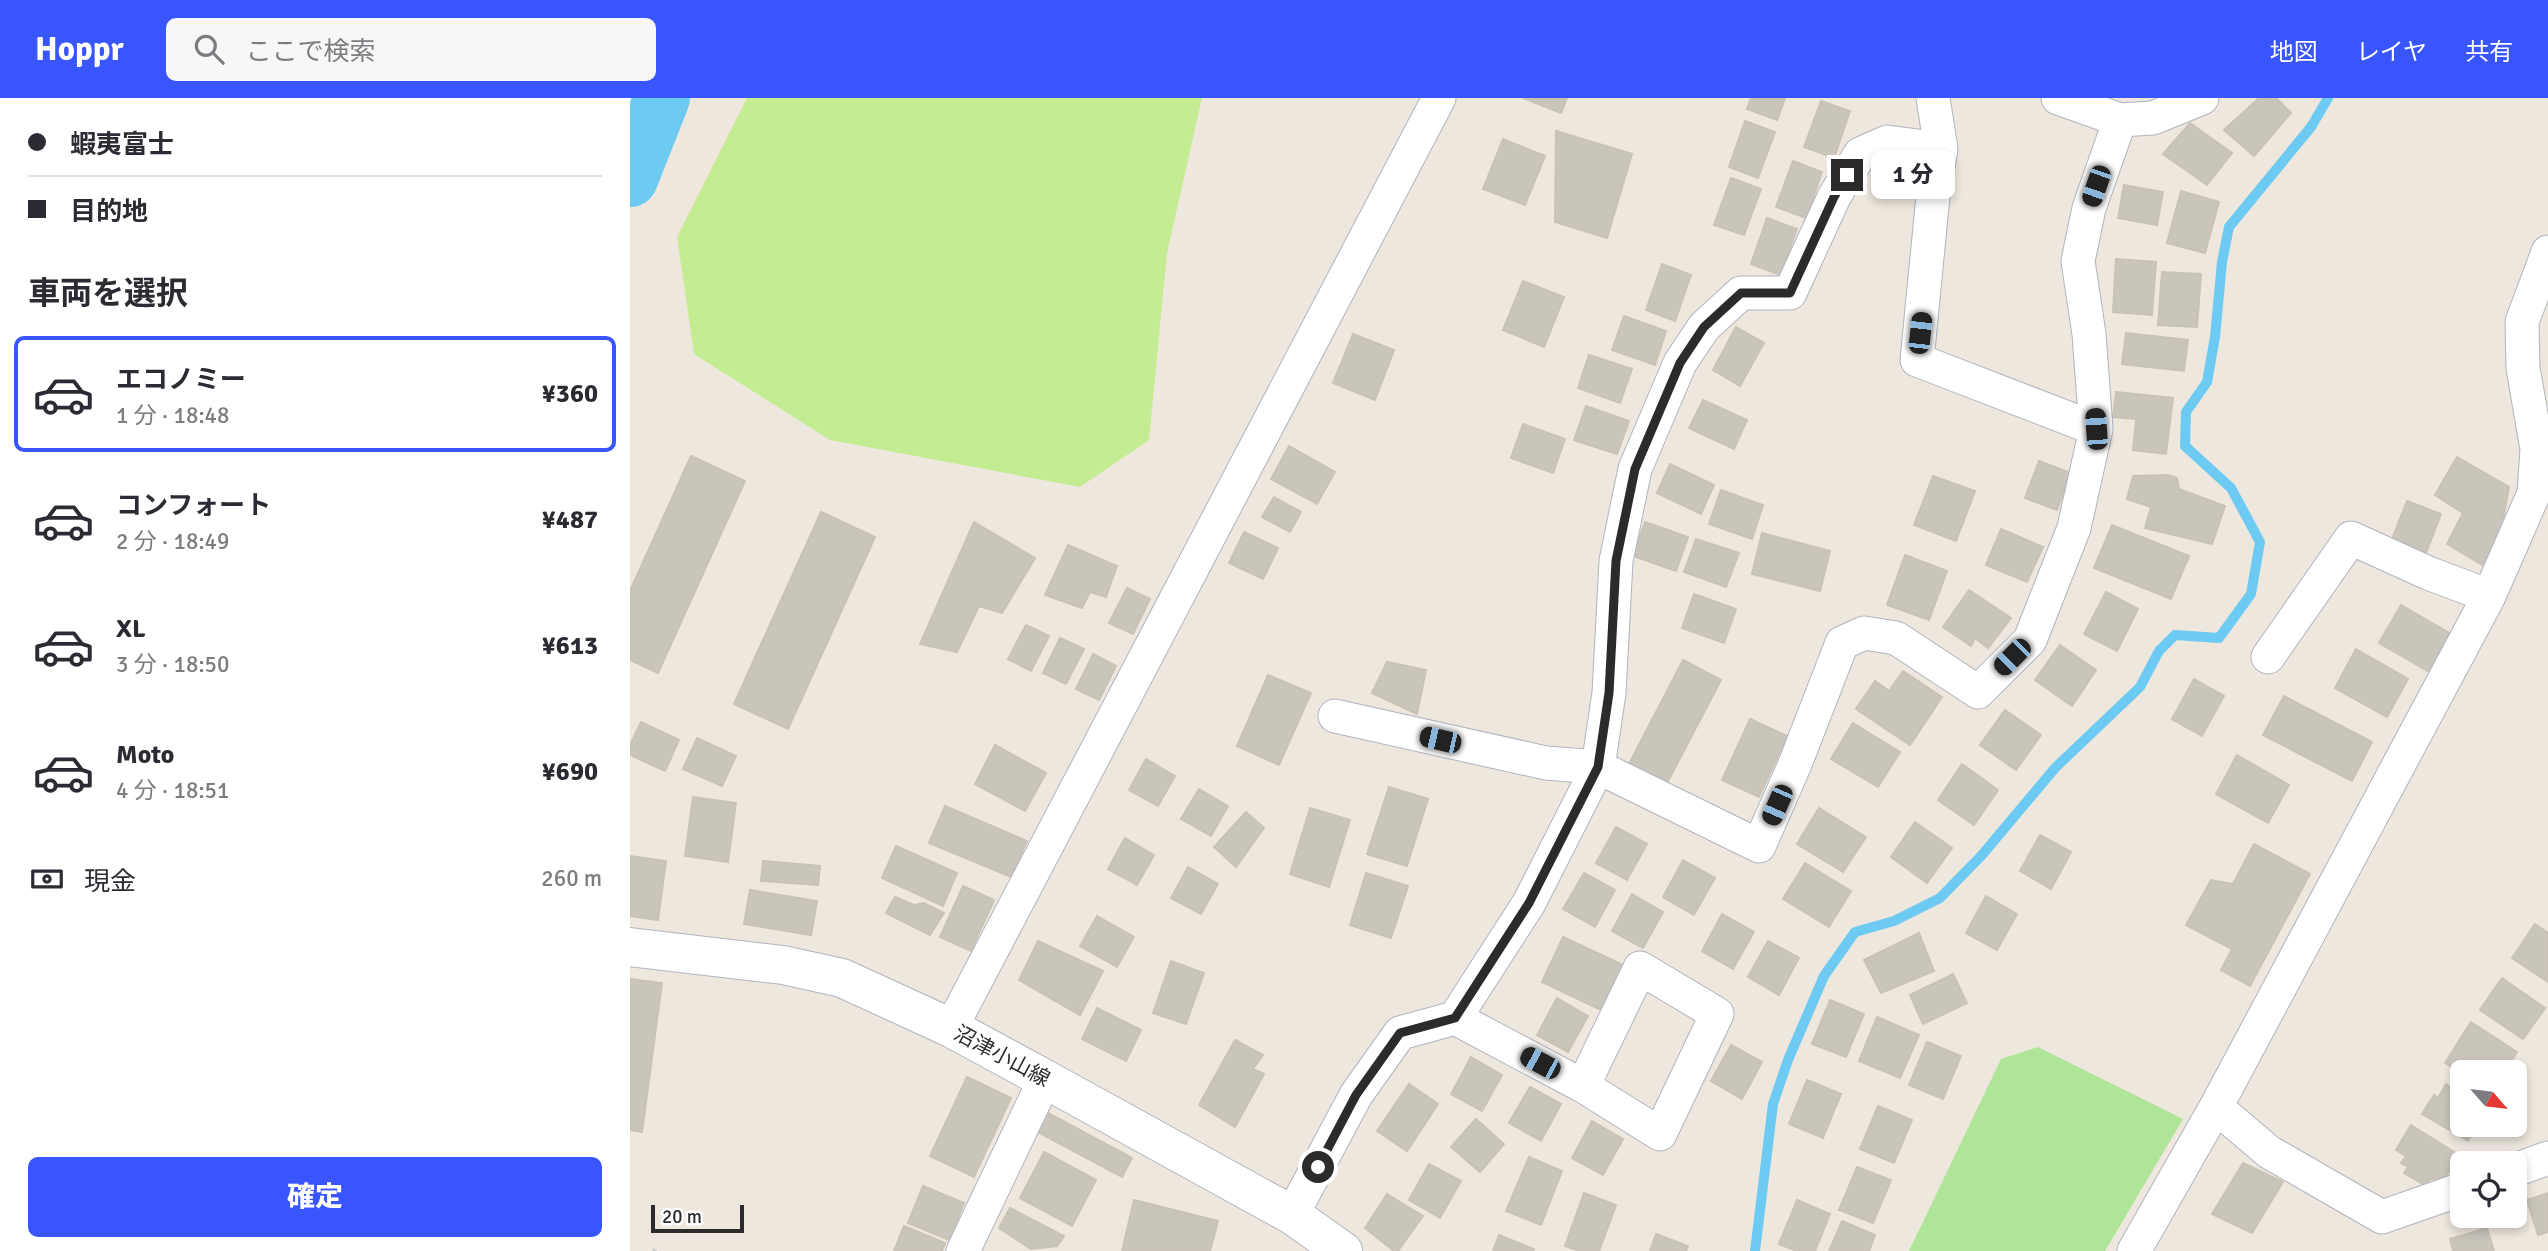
<!DOCTYPE html>
<html lang="ja">
<meta charset="utf-8">
<style>
body{margin:0;font-family:Signika,"Noto Sans JP",sans-serif;background:#f7f7f7;color:#2b2b33;height:100vh;display:flex;flex-direction:column;font-size:26px;white-space:nowrap}
*{box-sizing:border-box;margin:0}
p{font-size:23px;color:#7c7c81}
.icon{flex:none;width:38px;height:38px;fill:none;stroke:currentColor;stroke-width:2;stroke-linecap:round;stroke-linejoin:round}
.map{position:relative;flex:1;overflow:hidden}
.drawer{display:flex;flex-direction:column;background:#fff;width:630px}
.drawer>*{flex:none}
.banner{display:grid;align-content:center;height:154px;padding:0 28px;background:#fff}
.needle{width:46px;rotate:118deg}
.controls{position:absolute;left:1820px;top:962px;display:grid;gap:14px}
.controls a{display:grid;place-items:center;width:77px;height:77px;border-radius:10px;background:#fff;box-shadow:0 4px 10px #0003;font-size:35px}
.scale{position:absolute;left:21px;bottom:18px;width:93px;box-sizing:border-box;padding-left:7px;border:4px solid #2b2b2b;border-top:0;font-size:19px;line-height:24px;white-space:nowrap;color:#2b2b2b;-webkit-text-stroke:5px #fff;paint-order:stroke}
.end{position:absolute;width:32px;height:32px;margin:-16px;border:9px solid #2b2b2b;background:#fff;box-shadow:0 0 0 4px #fff}
.from{border-radius:50%}
.bubble{position:absolute;height:49px;border-radius:10px;background:#fff;box-shadow:0 4px 10px #0003;font-size:23px;font-weight:800;line-height:49px;text-align:center}
.car{position:absolute;width:21px;height:42px;margin:-21px -10px;border-radius:9px;box-shadow:0 0 5px 2px #0007;background:linear-gradient(#222 24%,#8ab4d8 0 40%,#222 0 76%,#8ab4d8 0 86%,#222 0)}
.banner b{display:flex;align-items:center;gap:24px;height:66px;font-size:26px}
.banner b+b{border-top:2px solid #e1e1e2}
.banner i{width:18px;height:18px;background:#2b2b33}
ul{padding:0;list-style:none}
li{display:flex;align-items:center;gap:21px;height:116px;margin:0 14px 10px;padding:0 14px;border:4px solid transparent;border-radius:10px}
li div{flex:1}
li b{display:block;font-size:26px}
li em{font-style:normal;font-weight:800}
li.selected{border-color:#3956fe}
li>.icon{width:63px;height:63px;stroke-width:1.5}
h2{padding:0 28px;font-size:32px;line-height:84px}
.pay{display:flex;align-items:center;gap:18px;height:77px;padding:0 28px;font-size:26px}
.pay p{margin-inline-start:auto}
.primary-button{display:flex;gap:14px;margin-top:auto;padding:14px 28px}
.primary-button a{flex:1;height:80px;border-radius:10px;background:#3956fe;color:#fff;font-size:28px;font-weight:800;line-height:80px;text-align:center}
header{display:flex;align-items:center;gap:42px;box-sizing:border-box;height:98px;padding:0 35px;background:#3956fe;color:#fff}
header strong{font-size:33px}
nav{display:flex;gap:38px;margin-inline-start:auto;font-size:24px}
.search{width:490px;height:63px;background:#f7f7f7;display:flex;align-items:center;gap:18px;box-sizing:border-box;padding:0 24px;border-radius:10px;color:#7c7c81;font-size:26px}
main{display:flex;flex:1;min-height:0}
.map>svg:first-child{display:block}
.green{fill:#afe598}
.pitch{fill:#c4ed93}
.lines{fill:none;stroke-linecap:round;stroke-linejoin:round}
.stream{stroke:#6dcaf2;stroke-width:10}
.river{stroke:#6dcaf2;stroke-width:56}
.building{fill:#c9c5bb;stroke:#c9c3b6;stroke-width:2}
.street-casing{stroke:#b1b3bf;stroke-width:35}
.secondary-casing{stroke:#b1b3bf;stroke-width:40}
.path{stroke:#c8c8c8;stroke-width:4.5;stroke-dasharray:5 3.5;stroke-linecap:butt}
.street{stroke:#fff;stroke-width:33}
.secondary{stroke:#fff;stroke-width:38}
.route{stroke:#2b2b2b;stroke-width:9}
.labels{text-anchor:middle;stroke-width:7;stroke-linejoin:round;paint-order:stroke}
.street-label{font-size:21px;fill:#2b2b2b;stroke:#fff}
</style>
<header>
<strong>Hoppr</strong>
<div class="search"><svg class="icon" aria-label="search" viewBox="0 0 24 24"><circle cx="10" cy="10" r="6"/><path d="M15 15l6 6"/></svg>ここで検索</div>
<nav><a>地図</a><a>レイヤ</a><a>共有</a></nav>
</header>
<main>
<section class="drawer">
<div class="banner">
<b><i class="from"></i>蝦夷富士</b>
<b><i></i>目的地</b>
</div>
<h2>車両を選択</h2>
<ul>
<li class="selected"><svg class="icon" aria-label="car" viewBox="0 0 24 24"><path d="M5 17H2v-5l4-1 3-4h7l3 4 3 1v5h-3M9 17h6M6 11h13"/><circle cx="7" cy="17" r="2"/><circle cx="17" cy="17" r="2"/></svg><div><b>エコノミー</b><p>1 分 · 18:48</p></div><em>¥360</em></li>
<li><svg class="icon" aria-label="car" viewBox="0 0 24 24"><path d="M5 17H2v-5l4-1 3-4h7l3 4 3 1v5h-3M9 17h6M6 11h13"/><circle cx="7" cy="17" r="2"/><circle cx="17" cy="17" r="2"/></svg><div><b>コンフォート</b><p>2 分 · 18:49</p></div><em>¥487</em></li>
<li><svg class="icon" aria-label="car" viewBox="0 0 24 24"><path d="M5 17H2v-5l4-1 3-4h7l3 4 3 1v5h-3M9 17h6M6 11h13"/><circle cx="7" cy="17" r="2"/><circle cx="17" cy="17" r="2"/></svg><div><b>XL</b><p>3 分 · 18:50</p></div><em>¥613</em></li>
<li><svg class="icon" aria-label="car" viewBox="0 0 24 24"><path d="M5 17H2v-5l4-1 3-4h7l3 4 3 1v5h-3M9 17h6M6 11h13"/><circle cx="7" cy="17" r="2"/><circle cx="17" cy="17" r="2"/></svg><div><b>Moto</b><p>4 分 · 18:51</p></div><em>¥690</em></li>
</ul>
<div class="pay"><svg class="icon" aria-label="cash" viewBox="0 0 24 24"><path d="M3 7h18v10H3z"/><circle cx="12" cy="12" r="2"/></svg>現金<p>260 m</p></div>
<div class="primary-button"><a>確定</a></div>
</section>
<div class="map">
<svg width="1918" height="1153" viewBox="0 0 1918 1153">
<rect width="100%" height="100%" fill="#ede7dd"/>
<!-- green -->
<path class="green" d="M 1408,949 L 1553,1021 L 1475,1153 L 1279,1153 L 1371,961 Z"/>
<!-- pitch -->
<path class="pitch" d="M 117,0 L 572,0 L 537,155 L 519,342 L 450,389 L 200,342 L 64,256 L 47,139 Z"/>
<g class="lines">
<!-- stream -->
<path class="stream" d="M 1125,1153 L 1143,1006 L 1158,962 L 1194,878 L 1225,834 L 1264,823 L 1310,800 L 1352,757 L 1425,670 L 1510,589 L 1529,553 L 1545,537 L 1589,540 L 1621,496 L 1630,444 L 1601,390 L 1555,348 L 1556,314 L 1577,284 L 1585,239 L 1592,164 L 1599,129 L 1681,29 L 1698,0"/>
<!-- river -->
<path class="river" d="M 0,81 L 32,0"/>
</g>
<!-- building -->
<path class="building" d="M 893,0 L 937,0 L 931,15 Z
M 1121,0 L 1155,0 L 1147,22 L 1117,11 Z
M 1629,0 L 1646,0 L 1661,15 L 1624,58 L 1594,32 Z
M 1191,3 L 1220,13 L 1204,60 L 1174,49 Z
M 1115,23 L 1145,34 L 1128,80 L 1099,69 Z
M 1560,25 L 1602,55 L 1577,87 L 1533,56 Z
M 926,33 L 1002,56 L 977,140 L 925,124 Z
M 873,41 L 915,58 L 895,107 L 853,91 Z
M 1163,63 L 1192,74 L 1176,120 L 1146,109 Z
M 1101,80 L 1131,91 L 1114,137 L 1084,127 Z
M 1494,87 L 1533,94 L 1527,127 L 1488,120 Z
M 1551,93 L 1589,104 L 1575,155 L 1537,145 Z
M 1137,120 L 1167,131 L 1150,177 L 1121,166 Z
M 1486,161 L 1526,164 L 1522,217 L 1483,214 Z
M 1032,166 L 1061,177 L 1045,223 L 1016,212 Z
M 1532,174 L 1571,176 L 1567,229 L 1528,227 Z
M 893,183 L 934,199 L 914,249 L 873,232 Z
M 994,218 L 1036,233 L 1025,267 L 982,252 Z
M 1106,229 L 1134,245 L 1110,288 L 1083,272 Z
M 1496,235 L 1558,242 L 1554,273 L 1492,266 Z
M 723,236 L 764,252 L 745,302 L 703,285 Z
M 959,257 L 1002,271 L 990,305 L 948,290 Z
M 1486,294 L 1543,300 L 1536,356 L 1503,352 L 1506,321 L 1483,319 Z
M 1073,302 L 1117,322 L 1104,351 L 1059,330 Z
M 956,308 L 999,323 L 987,356 L 944,342 Z
M 893,326 L 935,341 L 923,375 L 881,360 Z
M 659,348 L 705,374 L 687,406 L 641,381 Z
M 61,358 L 115,383 L 28,575 L 0,562 L 0,493 Z
M 1827,359 L 1879,389 L 1870,439 L 1852,467 L 1817,446 L 1833,415 L 1805,397 Z
M 1409,363 L 1441,375 L 1427,412 L 1395,400 Z
M 1040,366 L 1084,387 L 1071,416 L 1027,395 Z
M 1538,377 L 1547,380 L 1549,391 L 1595,408 L 1582,446 L 1515,430 L 1521,409 L 1497,401 L 1503,378 Z
M 1303,378 L 1345,393 L 1326,443 L 1284,427 Z
M 1091,392 L 1133,407 L 1122,441 L 1079,426 Z
M 644,399 L 671,414 L 660,434 L 632,419 Z
M 1777,403 L 1811,416 L 1796,455 L 1762,441 Z
M 191,414 L 245,439 L 158,631 L 104,606 Z
M 344,424 L 405,460 L 372,515 L 349,508 L 327,554 L 290,546 Z
M 1015,424 L 1058,439 L 1046,473 L 1003,458 Z
M 1482,427 L 1559,458 L 1541,501 L 1464,470 Z
M 1371,431 L 1413,449 L 1397,484 L 1356,467 Z
M 614,434 L 648,450 L 633,481 L 599,465 Z
M 1132,435 L 1200,453 L 1190,493 L 1122,476 Z
M 1066,441 L 1109,455 L 1096,489 L 1054,474 Z
M 438,447 L 487,468 L 476,499 L 460,494 L 452,510 L 415,497 Z
M 1275,457 L 1317,473 L 1299,522 L 1257,507 Z
M 497,490 L 520,501 L 503,536 L 479,525 Z
M 1339,492 L 1381,520 L 1358,550 L 1345,540 L 1341,548 L 1313,529 Z
M 1476,494 L 1508,511 L 1487,553 L 1454,536 Z
M 1064,496 L 1106,511 L 1094,545 L 1052,530 Z
M 1771,507 L 1823,537 L 1801,575 L 1749,545 Z
M 396,527 L 419,538 L 401,573 L 378,561 Z
M 430,540 L 454,551 L 436,586 L 413,575 Z
M 1430,547 L 1466,572 L 1442,608 L 1405,582 Z
M 1726,551 L 1778,581 L 1757,619 L 1705,590 Z
M 463,556 L 486,568 L 469,602 L 446,591 Z
M 1053,562 L 1091,582 L 1037,685 L 999,666 Z
M 757,564 L 796,572 L 787,616 L 742,595 Z
M 1273,573 L 1312,599 L 1280,647 L 1226,611 L 1245,583 L 1259,593 Z
M 638,577 L 681,595 L 649,667 L 607,648 Z
M 1564,581 L 1594,598 L 1572,638 L 1542,621 Z
M 1654,598 L 1742,644 L 1722,683 L 1633,637 Z
M 1375,612 L 1411,637 L 1386,672 L 1350,647 Z
M 1120,621 L 1157,638 L 1129,699 L 1092,682 Z
M 11,624 L 49,642 L 35,673 L 0,657 L 0,647 Z
M 1223,625 L 1270,654 L 1248,689 L 1201,661 Z
M 67,640 L 106,658 L 92,688 L 53,671 Z
M 365,647 L 416,675 L 395,713 L 345,686 Z
M 1607,657 L 1659,687 L 1638,725 L 1586,696 Z
M 516,661 L 545,678 L 528,708 L 499,692 Z
M 1332,666 L 1368,692 L 1344,727 L 1308,702 Z
M 759,689 L 798,701 L 777,768 L 737,756 Z
M 569,691 L 598,708 L 581,738 L 551,721 Z
M 63,699 L 106,705 L 98,764 L 55,758 Z
M 315,708 L 397,743 L 381,779 L 299,745 Z
M 680,710 L 720,722 L 699,789 L 660,776 Z
M 1189,710 L 1236,739 L 1213,774 L 1167,746 Z
M 616,714 L 634,730 L 606,769 L 584,749 Z
M 1285,724 L 1322,750 L 1297,785 L 1261,759 Z
M 986,729 L 1017,746 L 997,782 L 966,765 Z
M 1410,737 L 1441,754 L 1421,791 L 1390,773 Z
M 495,740 L 524,757 L 507,787 L 478,771 Z
M 1624,746 L 1680,776 L 1620,888 L 1591,872 L 1602,851 L 1556,827 L 1581,782 L 1603,786 Z
M 266,748 L 327,775 L 313,808 L 252,780 Z
M 0,758 L 36,763 L 28,822 L 0,818 Z
M 1053,762 L 1085,780 L 1064,817 L 1033,799 Z
M 133,763 L 190,768 L 188,787 L 131,783 Z
M 1175,765 L 1221,793 L 1199,829 L 1153,801 Z
M 558,769 L 588,786 L 571,816 L 541,800 Z
M 736,775 L 778,788 L 761,840 L 720,827 Z
M 954,775 L 985,792 L 965,829 L 933,811 Z
M 333,788 L 364,802 L 341,853 L 310,839 Z
M 120,792 L 187,803 L 181,837 L 114,826 Z
M 1002,796 L 1033,814 L 1013,850 L 982,833 Z
M 1356,798 L 1387,816 L 1367,852 L 1336,835 Z
M 265,799 L 284,807 L 294,805 L 314,815 L 300,837 L 256,815 Z
M 1092,816 L 1124,834 L 1103,871 L 1072,853 Z
M 467,818 L 504,839 L 487,869 L 450,848 Z
M 1905,826 L 1918,835 L 1918,884 L 1882,860 Z
M 1289,835 L 1304,873 L 1251,895 L 1234,862 Z
M 933,839 L 993,867 L 971,912 L 912,884 Z
M 408,843 L 473,873 L 450,917 L 389,882 Z
M 1138,843 L 1169,860 L 1149,897 L 1118,879 Z
M 541,863 L 574,875 L 556,926 L 523,915 Z
M 1323,876 L 1337,905 L 1293,926 L 1280,897 Z
M 1872,880 L 1915,910 L 1893,941 L 1850,912 Z
M 0,881 L 32,885 L 12,1034 L 0,1032 Z
M 927,900 L 958,918 L 938,954 L 907,937 Z
M 1200,902 L 1234,916 L 1216,959 L 1182,946 Z
M 467,910 L 511,932 L 496,963 L 452,941 Z
M 1247,919 L 1289,937 L 1270,980 L 1229,963 Z
M 1841,924 L 1887,954 L 1874,975 L 1832,976 L 1815,965 Z
M 605,942 L 633,957 L 623,971 L 634,976 L 605,1029 L 569,1007 Z
M 1297,944 L 1331,958 L 1313,1001 L 1279,987 Z
M 1101,947 L 1132,964 L 1112,1001 L 1081,983 Z
M 841,959 L 872,977 L 852,1013 L 821,996 Z
M 337,979 L 381,1000 L 344,1079 L 300,1058 Z
M 1177,982 L 1211,996 L 1193,1040 L 1159,1026 Z
M 779,986 L 808,1006 L 777,1053 L 747,1033 Z
M 1816,986 L 1832,996 L 1832,1027 L 1848,1027 L 1838,1043 L 1792,1016 L 1804,997 L 1808,1000 Z
M 900,989 L 931,1006 L 911,1043 L 879,1025 Z
M 1248,1008 L 1282,1022 L 1264,1065 L 1230,1051 Z
M 416,1014 L 502,1060 L 492,1079 L 406,1033 Z
M 846,1021 L 874,1046 L 850,1074 L 821,1049 Z
M 962,1023 L 993,1041 L 973,1077 L 942,1060 Z
M 1781,1027 L 1829,1057 L 1811,1086 L 1801,1080 L 1796,1088 L 1774,1075 L 1778,1069 L 1771,1065 L 1776,1058 L 1766,1052 Z
M 414,1054 L 466,1082 L 442,1128 L 390,1100 Z
M 899,1059 L 932,1073 L 911,1127 L 876,1113 Z
M 1613,1065 L 1653,1084 L 1622,1135 L 1582,1116 Z
M 799,1066 L 831,1083 L 810,1120 L 779,1102 Z
M 1227,1069 L 1261,1082 L 1243,1125 L 1209,1112 Z
M 293,1088 L 334,1105 L 319,1142 L 278,1125 Z
M 954,1095 L 986,1107 L 969,1153 L 949,1153 L 935,1148 Z
M 1918,1095 L 1918,1134 L 1908,1137 L 1897,1102 Z
M 757,1096 L 793,1118 L 768,1153 L 764,1153 L 735,1130 Z
M 504,1102 L 588,1123 L 580,1153 L 492,1153 Z
M 1167,1102 L 1200,1116 L 1185,1153 L 1167,1153 L 1149,1146 Z
M 380,1110 L 434,1138 L 427,1148 L 401,1151 L 369,1130 Z
M 1212,1123 L 1245,1137 L 1239,1153 L 1199,1153 Z
M 274,1128 L 315,1145 L 312,1153 L 264,1153 Z
M 1857,1130 L 1864,1153 L 1823,1153 L 1820,1141 Z
M 1026,1136 L 1058,1148 L 1056,1153 L 1020,1153 Z
M 869,1137 L 904,1151 L 903,1153 L 863,1153 Z"/>
<g class="lines">
<!-- street casing -->
<g class="street-casing">
<path id="street" d="M 1303,0 L 1311,51 L 1303,98 L 1287,262 L 1466,331
M 1428,0 L 1490,22 L 1523,20 L 1572,0
M 1638,559 L 1721,440 L 1798,475 L 1859,498
M 705,618 L 916,665 L 968,669 L 979,595 L 986,463 L 1005,371 L 1050,265 L 1074,229 L 1111,195 L 1160,195 L 1204,99 L 1230,56 L 1257,44 L 1311,51
M 825,920 L 953,988 L 1030,1036 L 1087,916 L 1010,870 L 953,988
M 321,930 L 809,0
M 1586,1009 L 1639,1054 L 1752,1119 L 1832,1091
M 1885,1072 L 1918,1060
M 662,1117 L 726,997 L 770,935 L 825,920 L 899,805 L 968,669 L 1129,748 L 1165,666 L 1212,545 L 1234,535 L 1266,540 L 1348,594 L 1400,542 L 1444,430 L 1466,331 L 1459,236 L 1448,163 L 1459,110 L 1490,22
M 333,1153 L 415,981
M 1504,1153 L 1586,1009 L 1859,498 L 1904,395 L 1907,351 L 1893,270 L 1892,224 L 1918,154"/>
</g>
<!-- secondary casing -->
<g class="secondary-casing">
<path id="secondary" d="M 0,849 L 153,867 L 212,880 L 321,930 L 415,981 L 662,1117 L 713,1153"/>
</g>
<!-- path -->
<path class="path" d="M 24,1153 L 25,1151"/>
<!-- street -->
<use href="#street" class="street"/>
<!-- secondary -->
<use href="#secondary" class="secondary"/>
</g>
<g class="lines">
<!-- route -->
<path class="route" d="M 688,1069 L 726,997 L 770,935 L 825,920 L 899,805 L 968,669 L 979,595 L 986,463 L 1005,371 L 1050,265 L 1074,229 L 1111,195 L 1160,195 L 1204,99 L 1217,77"/>
</g>
<g class="labels">
<!-- street labels -->
<g class="street-label">
<text transform="translate(372 958) rotate(28)" y="7">沼津小山線</text>
</g>
</g>
</svg>
<div class="controls">
<a><svg class="needle" viewBox="-14 -14 28 28"><path d="M0-13l5 13h-10z" fill="#e53935"/><path d="M0 13l5-13h-10z" fill="#7c7c81"/></svg></a>
<a><svg class="icon" aria-label="locate" viewBox="0 0 24 24"><circle cx="12" cy="12" r="6"/><path d="M12 2v4M12 18v4M2 12h4M18 12h4"/></svg></a>
</div>
<div class="scale">20 m</div>
<i class="end from" style="left:688px;top:1069px"></i>
<i class="end" style="left:1217px;top:77px"></i>
<div class="bubble" style="left:1241px;top:52px;width:84px">1 分</div>
<i class="car" style="left:1466px;top:88px;rotate:199deg"></i>
<i class="car" style="left:1290px;top:235px;rotate:6deg"></i>
<i class="car" style="left:1466px;top:331px;rotate:356deg"></i>
<i class="car" style="left:1382px;top:559px;rotate:225deg"></i>
<i class="car" style="left:810px;top:642px;rotate:283deg"></i>
<i class="car" style="left:1147px;top:707px;rotate:204deg"></i>
<i class="car" style="left:910px;top:965px;rotate:298deg"></i>
</div>
</main>
